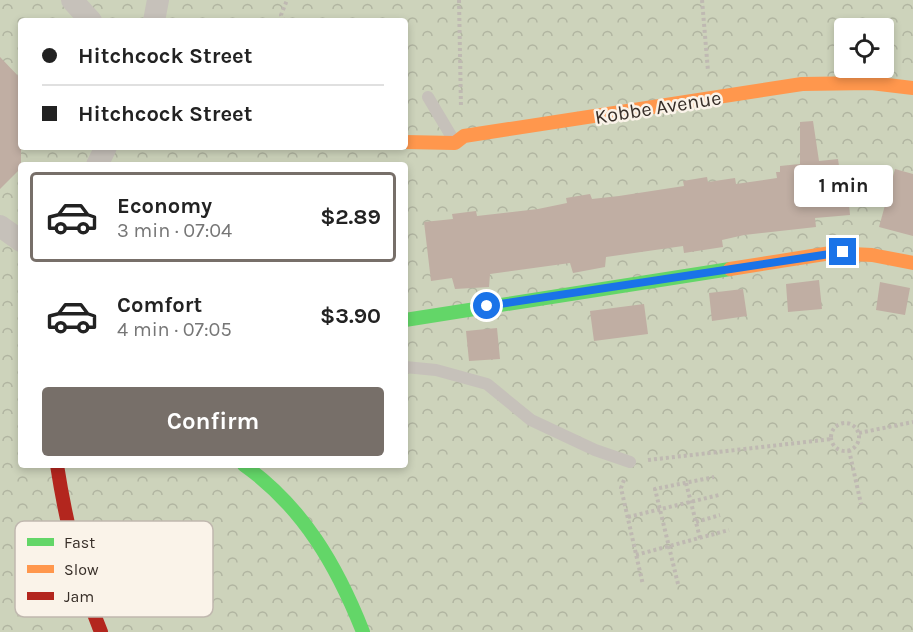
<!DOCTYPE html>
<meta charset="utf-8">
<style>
body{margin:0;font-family:Karla,sans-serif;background:#f6f6f6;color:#222;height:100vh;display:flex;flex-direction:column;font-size:22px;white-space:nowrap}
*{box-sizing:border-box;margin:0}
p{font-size:20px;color:#767676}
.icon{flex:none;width:33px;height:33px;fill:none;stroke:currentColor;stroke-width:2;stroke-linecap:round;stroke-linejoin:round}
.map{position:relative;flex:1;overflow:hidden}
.side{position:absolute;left:18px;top:162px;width:390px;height:306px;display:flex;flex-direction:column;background:#fff;border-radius:6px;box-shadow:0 3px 9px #0003}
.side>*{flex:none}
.hud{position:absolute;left:18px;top:18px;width:390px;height:132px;border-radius:6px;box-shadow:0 3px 9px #0003;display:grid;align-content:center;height:132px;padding:0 24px;background:#fff}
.tools{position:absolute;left:834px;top:18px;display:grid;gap:12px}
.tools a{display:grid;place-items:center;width:60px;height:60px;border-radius:6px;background:#fff;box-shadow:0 3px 9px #0003;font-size:30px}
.end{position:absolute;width:27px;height:27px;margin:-14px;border:8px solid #1a73e8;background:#fff;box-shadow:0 0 0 3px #fff}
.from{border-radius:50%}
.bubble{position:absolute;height:42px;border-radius:6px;background:#fff;box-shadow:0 3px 9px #0003;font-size:20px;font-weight:700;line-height:42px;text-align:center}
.hud b{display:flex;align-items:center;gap:21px;height:57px;font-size:22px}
.hud b+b{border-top:2px solid #e0e0e0}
.hud i{width:15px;height:15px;background:#222}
ul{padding:10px 0 0;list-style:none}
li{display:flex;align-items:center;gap:18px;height:90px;margin:0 12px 9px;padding:0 12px;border:3px solid transparent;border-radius:6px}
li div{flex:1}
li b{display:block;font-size:22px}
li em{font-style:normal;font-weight:700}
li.selected{border-color:#776f69}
li>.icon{width:54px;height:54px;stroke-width:1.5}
.action{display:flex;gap:12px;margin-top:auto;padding:12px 24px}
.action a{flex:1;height:69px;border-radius:6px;background:#776f69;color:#fff;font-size:24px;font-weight:700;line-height:69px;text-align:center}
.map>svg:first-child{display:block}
.park{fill:url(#park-crowns);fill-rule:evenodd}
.building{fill:#c0aea3}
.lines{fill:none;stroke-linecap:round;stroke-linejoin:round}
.path{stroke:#bfb9b2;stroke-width:4;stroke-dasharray:3 3;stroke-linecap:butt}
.lane{stroke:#c6c1ba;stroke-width:12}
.street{stroke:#c6c1ba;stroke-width:22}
.fast{stroke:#63d668;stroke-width:14}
.slow{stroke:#ff974d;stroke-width:14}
.jam{stroke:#b3261e;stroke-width:14}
.route{stroke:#1a73e8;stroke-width:8}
.labels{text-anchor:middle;stroke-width:5;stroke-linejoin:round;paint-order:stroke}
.street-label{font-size:20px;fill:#372e28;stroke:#faf3e9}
.key{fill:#faf3e9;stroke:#c0b8af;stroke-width:1.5}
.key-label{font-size:16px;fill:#372e28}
</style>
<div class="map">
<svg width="913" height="632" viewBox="0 0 913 632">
<defs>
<pattern id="park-crowns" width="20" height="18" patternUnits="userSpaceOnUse" patternTransform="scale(1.5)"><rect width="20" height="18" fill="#cdd3bb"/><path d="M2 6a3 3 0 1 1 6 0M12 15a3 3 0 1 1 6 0" fill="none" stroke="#b1b5a1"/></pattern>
</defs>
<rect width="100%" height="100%" fill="#ede9e1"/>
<!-- park -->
<path class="park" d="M 0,0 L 913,0 L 913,632 L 0,632 ZM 21,21 L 405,21 L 405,147 L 21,147 ZM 844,28 L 884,28 L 884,68 L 844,68 ZM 21,165 L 405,165 L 405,465 L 21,465 Z"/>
<!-- building -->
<path class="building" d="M 0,57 L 21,79 L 21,168 L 0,189 Z
M 813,121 L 819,161 L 838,159 L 839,166 L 845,165 L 850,215 L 815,218 L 816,227 L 744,235 L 722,240 L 723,247 L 684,253 L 683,246 L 606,257 L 605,267 L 573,273 L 570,263 L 490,274 L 489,287 L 455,289 L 452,278 L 431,281 L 424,222 L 453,219 L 452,214 L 476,211 L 477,216 L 538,209 L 567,203 L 566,198 L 590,194 L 592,199 L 619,196 L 684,186 L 683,181 L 707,177 L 708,182 L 735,178 L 736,184 L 777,178 L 776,172 L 780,172 L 780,166 L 800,164 L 800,122 Z
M 895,169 L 913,174 L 913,236 L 879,227 Z
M 819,280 L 822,309 L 788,312 L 786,284 Z
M 880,282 L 910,288 L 905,315 L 876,310 Z
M 743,289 L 747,316 L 712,321 L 709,293 Z
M 644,304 L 648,334 L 594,341 L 590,311 Z
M 497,328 L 500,359 L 469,361 L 466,331 Z"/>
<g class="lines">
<!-- path -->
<path class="path" d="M 459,0 L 461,108
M 702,0 L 708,71
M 284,21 L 281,15 L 287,0
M831 437a14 14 0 1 1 28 0a14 14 0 1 1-28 0Z
M 859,433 L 913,422
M 849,450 L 861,504
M 648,460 L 832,439
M 624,480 L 621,488 L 643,585
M 686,483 L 700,538
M 628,517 L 719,495
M 696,522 L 720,515
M 636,555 L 729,530
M 678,584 L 655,489 L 714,477"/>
<!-- lane -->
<path class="lane" d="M 428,97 L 453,139
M 405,367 L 436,370 L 487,384 L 531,420 L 595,450 L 630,462"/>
<!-- street -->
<path class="street" d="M 72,0 L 91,21
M 154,21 L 158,0
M 97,165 L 106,147
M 0,226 L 21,241"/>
<!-- fast -->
<path class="fast" d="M 405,320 L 730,269
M 244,465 C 303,507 337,566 363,632"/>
<!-- slow -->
<path class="slow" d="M 405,142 L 455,143 L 464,136 L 802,84 L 871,83 L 913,88
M 730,269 L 831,253 L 872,255 L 913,263"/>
<!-- jam -->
<path class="jam" d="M 57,465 C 66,523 79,578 101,632"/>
</g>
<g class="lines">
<!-- route -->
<path class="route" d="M 487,306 L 843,252"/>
</g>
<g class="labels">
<!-- street labels -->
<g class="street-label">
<text transform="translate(658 107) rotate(-9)" y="7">Kobbe Avenue</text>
</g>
</g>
<!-- legend -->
<rect x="15" y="521" width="198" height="96" rx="9" class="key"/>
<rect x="27" y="538" width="27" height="8" fill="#63d668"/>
<rect x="27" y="565" width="27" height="8" fill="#ff974d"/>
<rect x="27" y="592" width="27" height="8" fill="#b3261e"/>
<g class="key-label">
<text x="64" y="548">Fast</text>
<text x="64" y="575">Slow</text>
<text x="64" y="602">Jam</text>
</g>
</svg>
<div class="tools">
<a><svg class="icon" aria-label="locate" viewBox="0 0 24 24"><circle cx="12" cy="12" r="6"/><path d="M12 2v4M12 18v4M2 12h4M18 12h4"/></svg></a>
</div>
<i class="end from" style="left:487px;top:306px"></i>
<i class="end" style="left:843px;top:252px"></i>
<div class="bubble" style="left:794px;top:165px;width:99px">1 min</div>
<div class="hud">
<b><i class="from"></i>Hitchcock Street</b>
<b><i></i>Hitchcock Street</b>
</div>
<section class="side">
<ul>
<li class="selected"><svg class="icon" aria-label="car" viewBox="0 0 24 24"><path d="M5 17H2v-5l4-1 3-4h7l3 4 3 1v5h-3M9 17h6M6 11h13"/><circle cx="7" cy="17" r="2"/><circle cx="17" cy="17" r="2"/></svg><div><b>Economy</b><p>3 min · 07:04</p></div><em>$2.89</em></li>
<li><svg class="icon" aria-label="car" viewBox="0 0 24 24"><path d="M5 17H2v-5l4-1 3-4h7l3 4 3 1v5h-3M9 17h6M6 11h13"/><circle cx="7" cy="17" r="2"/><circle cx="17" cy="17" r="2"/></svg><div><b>Comfort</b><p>4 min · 07:05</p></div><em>$3.90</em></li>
</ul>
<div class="action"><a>Confirm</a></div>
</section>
</div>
